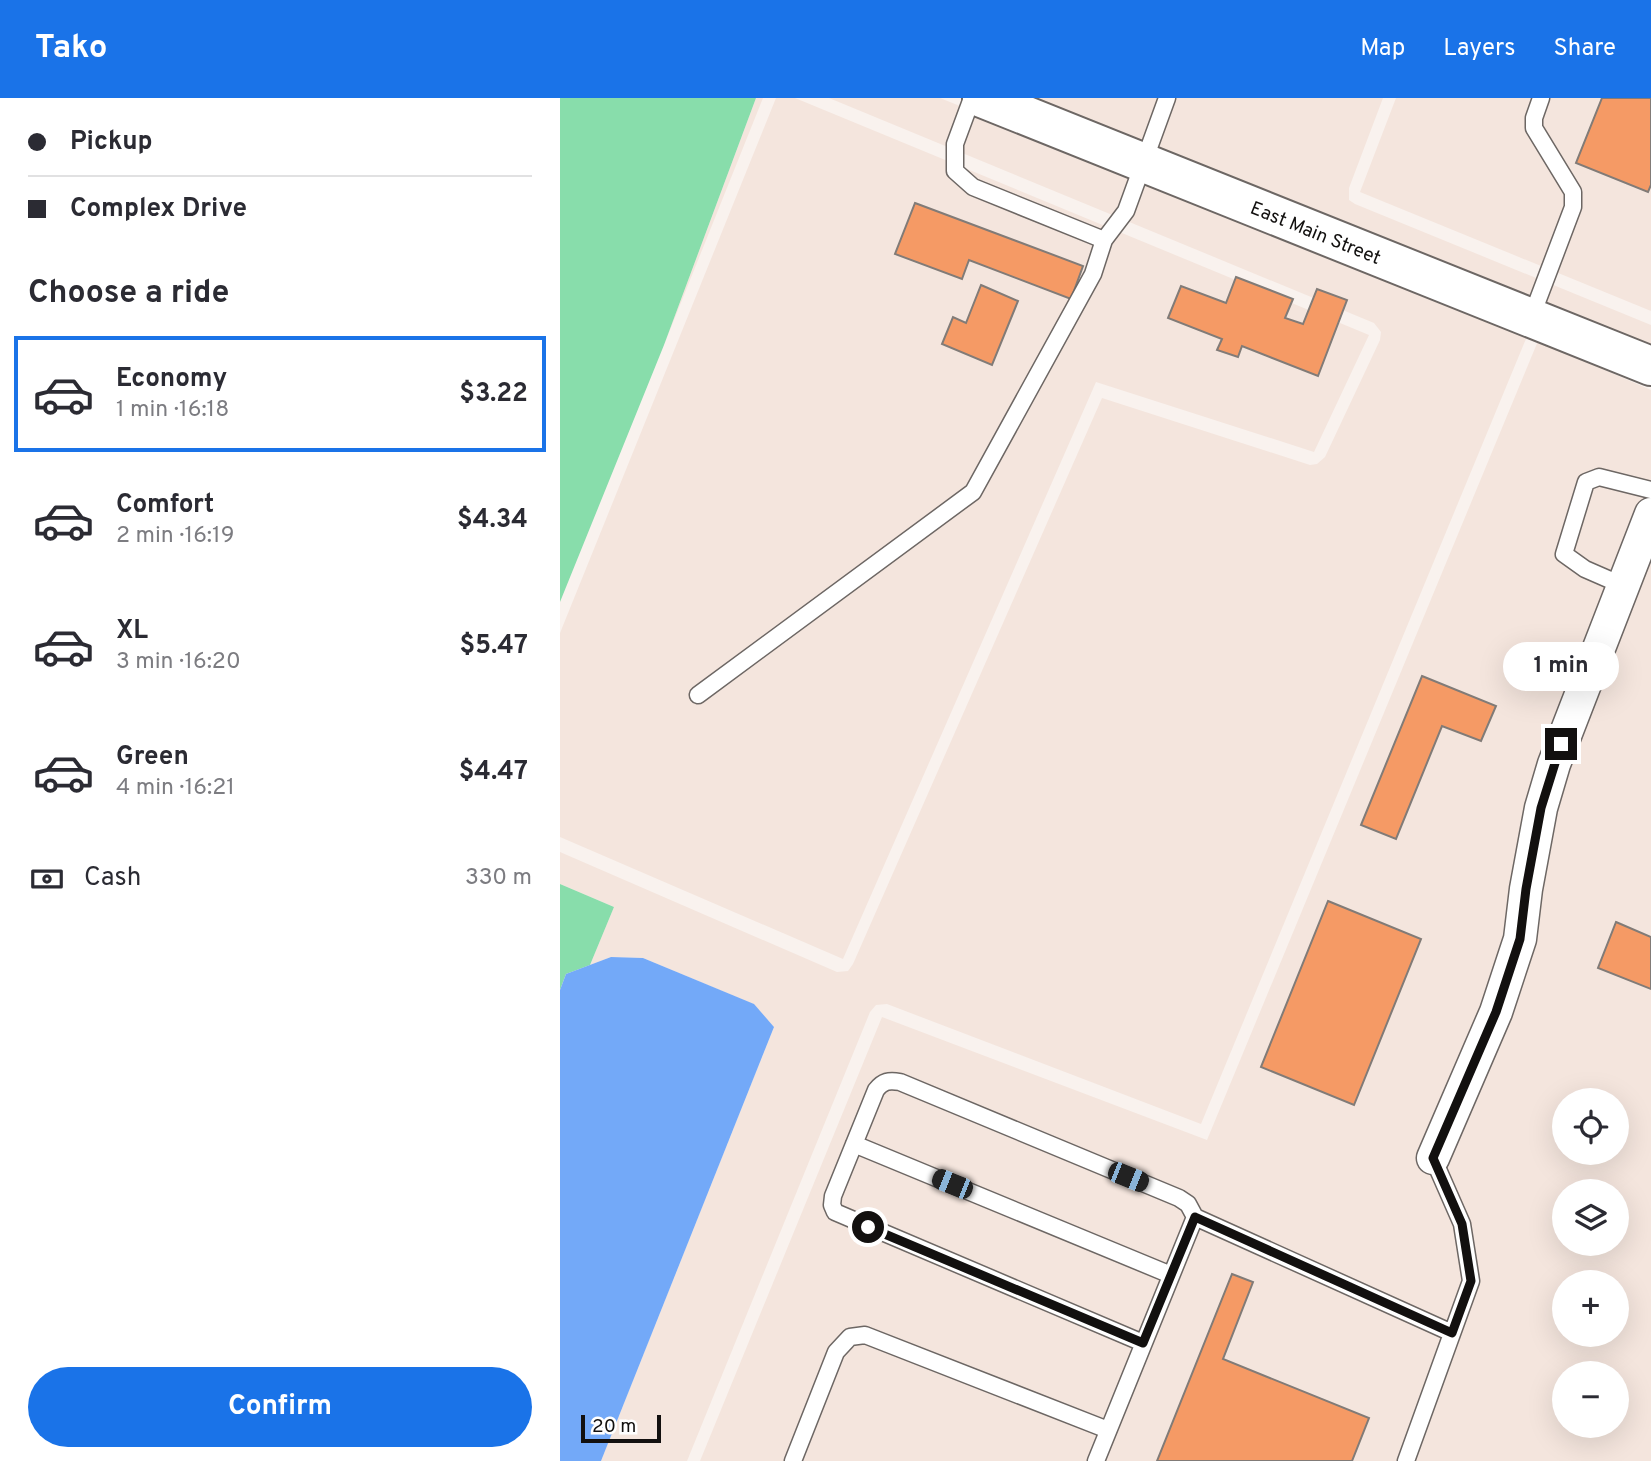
<!DOCTYPE html>
<meta charset="utf-8">
<style>
body{margin:0;font-family:Overpass,sans-serif;background:#f7f7f7;color:#2b2b33;height:100vh;display:flex;flex-direction:column;font-size:26px;white-space:nowrap}
*{box-sizing:border-box;margin:0}
p{font-size:23px;color:#7c7c81}
.icon{flex:none;width:38px;height:38px;fill:none;stroke:currentColor;stroke-width:2;stroke-linecap:round;stroke-linejoin:round}
.map{position:relative;flex:1;overflow:hidden}
.sheet{display:flex;flex-direction:column;background:#fff;width:560px}
.sheet>*{flex:none}
.guide{display:grid;align-content:center;height:154px;padding:0 28px;background:#fff}
.controls{position:absolute;left:992px;top:990px;display:grid;gap:14px}
.controls a{display:grid;place-items:center;width:77px;height:77px;border-radius:50%;background:#fff;box-shadow:0 7px 28px #0002;font-size:35px}
.scale{position:absolute;left:21px;bottom:18px;width:80px;box-sizing:border-box;padding-left:7px;border:4px solid #12100f;border-top:0;font-size:19px;line-height:24px;white-space:nowrap;color:#12100f;-webkit-text-stroke:5px #fff;paint-order:stroke}
.end{position:absolute;width:32px;height:32px;margin:-16px;border:9px solid #12100f;background:#fff;box-shadow:0 0 0 4px #fff}
.from{border-radius:50%}
.bubble{position:absolute;height:49px;border-radius:24px;background:#fff;box-shadow:0 7px 28px #0002;font-size:23px;font-weight:700;line-height:49px;text-align:center}
.car{position:absolute;width:21px;height:42px;margin:-21px -10px;border-radius:9px;box-shadow:0 0 5px 2px #0007;background:linear-gradient(#222 24%,#8ab4d8 0 40%,#222 0 76%,#8ab4d8 0 86%,#222 0)}
.guide b{display:flex;align-items:center;gap:24px;height:66px;font-size:26px}
.guide b+b{border-top:2px solid #e1e1e2}
.guide i{width:18px;height:18px;background:#2b2b33}
ul{padding:0;list-style:none}
li{display:flex;align-items:center;gap:21px;height:116px;margin:0 14px 10px;padding:0 14px;border:4px solid transparent;border-radius:0px}
li div{flex:1}
li b{display:block;font-size:26px}
li em{font-style:normal;font-weight:700}
li.active{border-color:#1a73e8}
li>.icon{width:63px;height:63px;stroke-width:1.5}
h2{padding:0 28px;font-size:32px;line-height:84px}
.pay{display:flex;align-items:center;gap:18px;height:77px;padding:0 28px;font-size:26px}
.pay p{margin-inline-start:auto}
.cta{display:flex;gap:14px;margin-top:auto;padding:14px 28px}
.cta a{flex:1;height:80px;border-radius:42px;background:#1a73e8;color:#fff;font-size:28px;font-weight:700;line-height:80px;text-align:center}
header{display:flex;align-items:center;gap:42px;box-sizing:border-box;height:98px;padding:0 35px;background:#1a73e8;color:#fff}
header strong{font-size:33px}
nav{display:flex;gap:38px;margin-inline-start:auto;font-size:24px}
main{display:flex;flex:1;min-height:0}
.map>svg:first-child{display:block}
.built{fill:#f4e5dd;fill-rule:evenodd}
.green{fill:#88ddab}
.water{fill:#73a9f8}
.building{fill:#f59a65;stroke:#817b77;stroke-width:2}
.lines{fill:none;stroke-linecap:round;stroke-linejoin:round}
.service-casing{stroke:#6d6764;stroke-width:19}
.minor-casing{stroke:#6d6764;stroke-width:35}
.secondary-casing{stroke:#6d6764;stroke-width:42}
.service{stroke:#fff;stroke-width:16}
.minor{stroke:#fff;stroke-width:32}
.secondary{stroke:#fff;stroke-width:38}
.route{stroke:#12100f;stroke-width:9}
.labels{text-anchor:middle;stroke-width:7;stroke-linejoin:round;paint-order:stroke}
.street-label{font-size:19px;fill:#12100f;stroke:#fff}
</style>
<header>
<strong>Tako</strong>
<nav><a>Map</a><a>Layers</a><a>Share</a></nav>
</header>
<main>
<section class="sheet">
<div class="guide">
<b><i class="from"></i>Pickup</b>
<b><i></i>Complex Drive</b>
</div>
<h2>Choose a ride</h2>
<ul>
<li class="active"><svg class="icon" aria-label="car" viewBox="0 0 24 24"><path d="M5 17H2v-5l4-1 3-4h7l3 4 3 1v5h-3M9 17h6M6 11h13"/><circle cx="7" cy="17" r="2"/><circle cx="17" cy="17" r="2"/></svg><div><b>Economy</b><p>1 min · 16:18</p></div><em>$3.22</em></li>
<li><svg class="icon" aria-label="car" viewBox="0 0 24 24"><path d="M5 17H2v-5l4-1 3-4h7l3 4 3 1v5h-3M9 17h6M6 11h13"/><circle cx="7" cy="17" r="2"/><circle cx="17" cy="17" r="2"/></svg><div><b>Comfort</b><p>2 min · 16:19</p></div><em>$4.34</em></li>
<li><svg class="icon" aria-label="car" viewBox="0 0 24 24"><path d="M5 17H2v-5l4-1 3-4h7l3 4 3 1v5h-3M9 17h6M6 11h13"/><circle cx="7" cy="17" r="2"/><circle cx="17" cy="17" r="2"/></svg><div><b>XL</b><p>3 min · 16:20</p></div><em>$5.47</em></li>
<li><svg class="icon" aria-label="car" viewBox="0 0 24 24"><path d="M5 17H2v-5l4-1 3-4h7l3 4 3 1v5h-3M9 17h6M6 11h13"/><circle cx="7" cy="17" r="2"/><circle cx="17" cy="17" r="2"/></svg><div><b>Green</b><p>4 min · 16:21</p></div><em>$4.47</em></li>
</ul>
<div class="pay"><svg class="icon" aria-label="cash" viewBox="0 0 24 24"><path d="M3 7h18v10H3z"/><circle cx="12" cy="12" r="2"/></svg>Cash<p>330 m</p></div>
<div class="cta"><a>Confirm</a></div>
</section>
<div class="map">
<svg width="1091" height="1363" viewBox="0 0 1091 1363">
<rect width="100%" height="100%" fill="#f9f2ee"/>
<!-- built -->
<path class="built" d="M 196,0 L 203,0 L 104,247 Z
M 216,0 L 235,0 L 809,237 L 754,354 L 536,284 L 283,861 L 0,739 L 0,535 Z
M 269,0 L 380,0 L 968,236 L 641,1026 L 327,906 L 316,907 L 310,914 L 127,1363 L 41,1363 L 214,929 L 193,906 L 83,860 L 51,859 L 30,867 L 54,809 L 0,786 L 0,754 L 277,874 L 288,873 L 293,866 L 542,300 L 750,367 L 757,366 L 765,359 L 820,242 L 821,234 L 814,225 Z
M 464,0 L 823,0 L 789,90 L 789,102 L 795,106 L 1091,227 L 1091,251 Z
M 836,0 L 1091,0 L 1091,213 L 800,94 Z
M 978,243 L 1091,292 L 1091,1363 L 140,1363 L 322,919 L 647,1042 ZM 1004,1003 L 1057,1003 L 1057,1055 L 1004,1055 ZM 1004,1094 L 1057,1094 L 1057,1146 L 1004,1146 ZM 1004,1185 L 1057,1185 L 1057,1237 L 1004,1237 ZM 1004,1276 L 1057,1276 L 1057,1328 L 1004,1328 Z"/>
<!-- green -->
<path class="green" d="M 0,0 L 196,0 L 104,247 L 0,504 Z
M 0,786 L 54,809 L 30,867 L 6,876 L 0,892 Z"/>
<!-- water -->
<path class="water" d="M 51,859 L 83,860 L 194,906 L 214,929 L 41,1363 L 0,1363 L 0,892 L 6,876 Z"/>
<!-- building -->
<path class="building" d="M 1042,0 L 1091,0 L 1091,87 L 1088,94 L 1016,65 Z
M 355,105 L 523,168 L 511,201 L 409,162 L 402,181 L 335,156 Z
M 676,179 L 733,201 L 725,220 L 743,226 L 757,191 L 787,202 L 758,278 L 682,248 L 678,259 L 657,252 L 662,241 L 608,220 L 621,188 L 666,205 Z
M 421,187 L 458,203 L 432,267 L 382,246 L 393,219 L 406,225 Z
M 862,578 L 936,608 L 921,643 L 882,628 L 836,741 L 801,727 Z
M 768,803 L 861,841 L 794,1007 L 701,969 Z
M 1056,824 L 1091,839 L 1091,891 L 1038,870 Z
M 672,1176 L 693,1184 L 663,1261 L 809,1320 L 792,1363 L 597,1363 Z"/>
<g class="lines">
<!-- service casing -->
<g class="service-casing">
<path id="service" d="M 412,0 L 395,46 L 395,73 L 413,89 L 544,142 L 566,113 L 607,0
M 971,220 L 1013,109 L 1013,94 L 974,30 L 974,20 L 981,0
M 1064,488 L 1025,471 L 1004,456 L 1026,384 L 1039,379 L 1091,392
M 138,597 L 413,394 L 533,176 L 544,142
M 294,1046 L 611,1177
M 583,1245 L 275,1114 L 272,1107 L 273,1098 L 316,992 C 323,983 329,982 340,984 L 619,1100 L 628,1106 L 635,1119
M 233,1363 L 276,1254 L 290,1239 L 305,1237 L 548,1332
M 536,1363 L 635,1119 L 892,1235
M 846,1363 L 911,1183 L 902,1126 L 873,1060"/>
</g>
<!-- minor casing -->
<g class="minor-casing">
<path id="minor" d="M 873,1060 L 936,914 L 960,841 L 966,791 L 981,710 L 994,666 L 1091,416"/>
</g>
<!-- secondary casing -->
<g class="secondary-casing">
<path id="secondary" d="M 422,0 L 1091,268"/>
</g>
<!-- service -->
<use href="#service" class="service"/>
<!-- minor -->
<use href="#minor" class="minor"/>
<!-- secondary -->
<use href="#secondary" class="secondary"/>
</g>
<g class="lines">
<!-- route -->
<path class="route" d="M 308,1129 L 583,1245 L 635,1119 L 892,1235 L 911,1183 L 902,1126 L 873,1060 L 936,914 L 960,841 L 966,791 L 981,710 L 1001,646"/>
</g>
<g class="labels">
<!-- street labels -->
<g class="street-label">
<text transform="translate(756 134) rotate(22)" y="7">East Main Street</text>
</g>
</g>
</svg>
<div class="controls">
<a><svg class="icon" aria-label="locate" viewBox="0 0 24 24"><circle cx="12" cy="12" r="6"/><path d="M12 2v4M12 18v4M2 12h4M18 12h4"/></svg></a>
<a><svg class="icon" aria-label="layers" viewBox="0 0 24 24"><path d="M12 4l9 5-9 5-9-5zM3 14l9 5 9-5"/></svg></a>
<a>+</a>
<a>−</a>
</div>
<div class="scale">20 m</div>
<i class="end from" style="left:308px;top:1129px"></i>
<i class="end" style="left:1001px;top:646px"></i>
<div class="bubble" style="left:943px;top:544px;width:116px">1 min</div>
<i class="car" style="left:568px;top:1079px;rotate:112deg"></i>
<i class="car" style="left:392px;top:1086px;rotate:292deg"></i>
</div>
</main>
